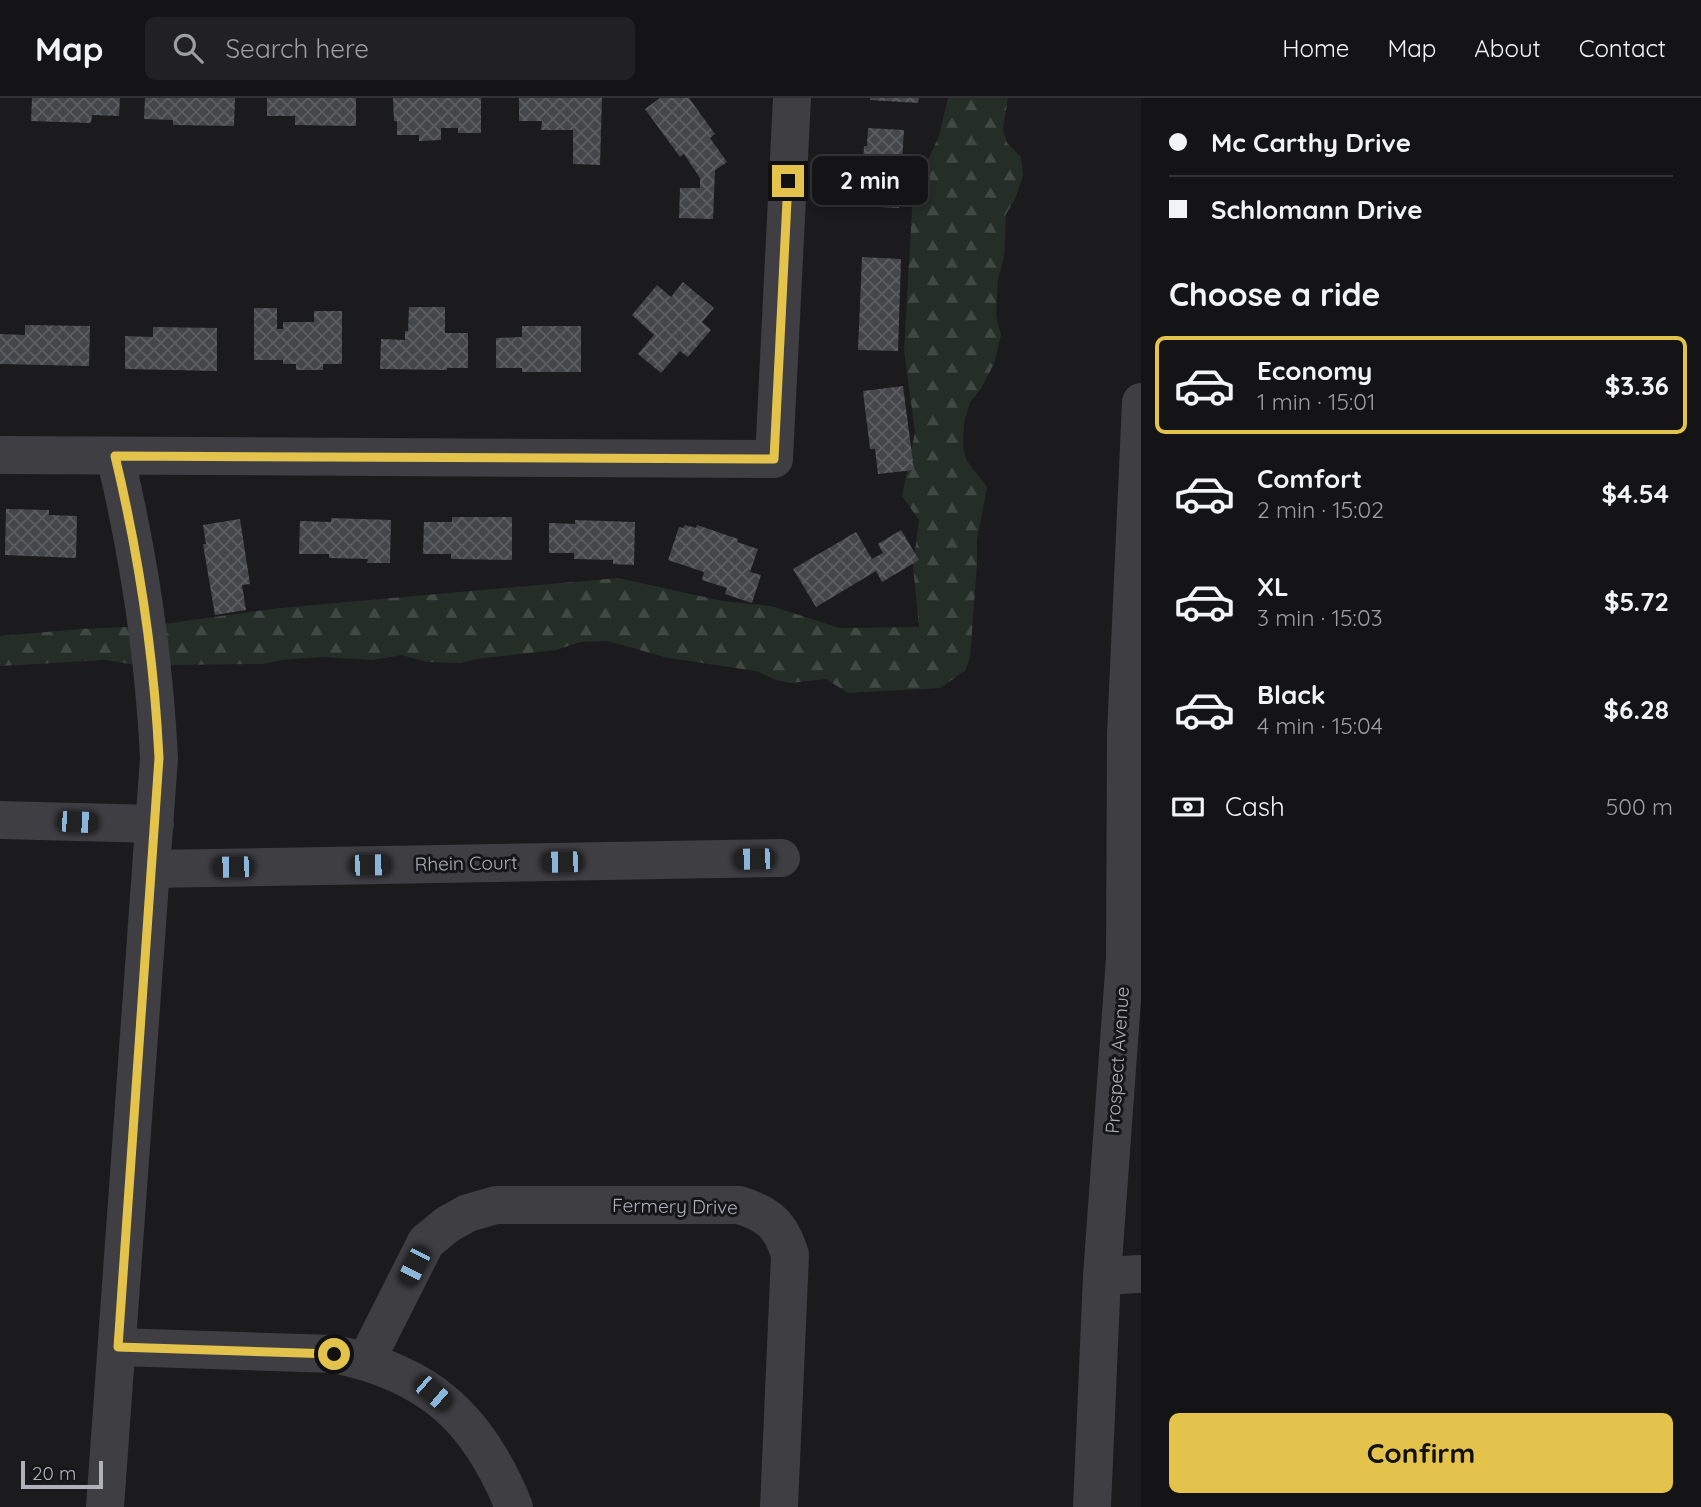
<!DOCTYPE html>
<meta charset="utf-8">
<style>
body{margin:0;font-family:Quicksand,sans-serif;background:#212123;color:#f1f3f6;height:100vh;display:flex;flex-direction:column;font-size:26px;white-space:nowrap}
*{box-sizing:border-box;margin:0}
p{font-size:23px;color:#9d9ea1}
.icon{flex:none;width:38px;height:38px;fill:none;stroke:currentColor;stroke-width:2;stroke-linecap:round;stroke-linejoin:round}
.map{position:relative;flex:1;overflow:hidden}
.drawer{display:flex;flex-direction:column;background:#141416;width:560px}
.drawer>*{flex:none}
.top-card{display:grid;align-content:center;height:154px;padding:0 28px;background:#141416}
.scale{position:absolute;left:21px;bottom:18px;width:82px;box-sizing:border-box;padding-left:7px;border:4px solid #afb1bb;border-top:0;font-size:19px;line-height:24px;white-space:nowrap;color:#afb1bb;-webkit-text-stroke:5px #161618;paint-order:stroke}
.end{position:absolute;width:32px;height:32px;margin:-16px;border:9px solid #e3c34c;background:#111;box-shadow:0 0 0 4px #111}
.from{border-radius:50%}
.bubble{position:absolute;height:49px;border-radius:10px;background:#141416;box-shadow:0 4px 10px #0003,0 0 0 2px #333335;font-size:23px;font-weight:700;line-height:49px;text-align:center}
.car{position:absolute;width:21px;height:42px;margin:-21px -10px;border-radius:9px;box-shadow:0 0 5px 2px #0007;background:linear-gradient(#222 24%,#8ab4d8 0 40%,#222 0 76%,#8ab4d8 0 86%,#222 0)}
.top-card b{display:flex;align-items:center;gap:24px;height:66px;font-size:26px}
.top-card b+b{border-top:2px solid #333335}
.top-card i{width:18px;height:18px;background:#f1f3f6}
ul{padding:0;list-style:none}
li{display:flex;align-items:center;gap:21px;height:98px;margin:0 14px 10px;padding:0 14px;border:4px solid transparent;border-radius:10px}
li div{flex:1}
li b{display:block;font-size:26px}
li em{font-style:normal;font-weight:700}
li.current{border-color:#e3c34c}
li>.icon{width:63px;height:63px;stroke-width:1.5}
h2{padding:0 28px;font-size:32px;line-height:84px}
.pay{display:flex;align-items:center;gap:18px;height:77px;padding:0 28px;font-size:26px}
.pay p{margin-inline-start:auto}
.cta{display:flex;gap:14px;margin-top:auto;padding:14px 28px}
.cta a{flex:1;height:80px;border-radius:10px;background:#e3c34c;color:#111;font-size:28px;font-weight:700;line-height:80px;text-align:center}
header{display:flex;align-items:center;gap:42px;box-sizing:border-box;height:98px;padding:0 35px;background:#141416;border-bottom:2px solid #333335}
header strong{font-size:33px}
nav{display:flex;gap:38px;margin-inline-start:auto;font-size:24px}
.search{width:490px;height:63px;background:#212123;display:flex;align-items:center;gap:18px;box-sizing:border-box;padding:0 24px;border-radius:10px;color:#9d9ea1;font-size:26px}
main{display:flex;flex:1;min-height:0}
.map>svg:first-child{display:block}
.forest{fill:url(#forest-firs)}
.building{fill:url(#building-cross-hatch)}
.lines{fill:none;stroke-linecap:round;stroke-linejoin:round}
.minor{stroke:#3e3e43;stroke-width:38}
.route{stroke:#e3c34c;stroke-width:9}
.labels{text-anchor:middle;stroke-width:6;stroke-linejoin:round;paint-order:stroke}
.street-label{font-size:19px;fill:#afb1bb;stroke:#161618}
</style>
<header>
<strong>Map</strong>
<div class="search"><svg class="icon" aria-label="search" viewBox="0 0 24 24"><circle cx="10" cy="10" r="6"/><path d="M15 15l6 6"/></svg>Search here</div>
<nav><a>Home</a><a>Map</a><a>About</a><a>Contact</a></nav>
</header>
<main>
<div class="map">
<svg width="1141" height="1409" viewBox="0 0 1141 1409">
<defs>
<pattern id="forest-firs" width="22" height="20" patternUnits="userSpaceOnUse" patternTransform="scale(1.75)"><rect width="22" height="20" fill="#252d27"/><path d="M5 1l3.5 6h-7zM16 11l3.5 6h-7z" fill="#424944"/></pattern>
<pattern id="building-cross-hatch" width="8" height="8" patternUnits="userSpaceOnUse" patternTransform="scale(1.75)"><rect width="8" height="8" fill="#45464a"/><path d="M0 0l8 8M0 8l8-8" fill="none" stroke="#5d5e62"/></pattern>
</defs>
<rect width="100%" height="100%" fill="#1b1b1d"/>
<!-- forest -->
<path class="forest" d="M 948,0 L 1008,0 L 1003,31 L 1007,45 L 1021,59 L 1023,78 L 1015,101 L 1006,116 L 1004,160 L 998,181 L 996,217 L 1001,237 L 994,266 L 980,292 L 970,304 L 964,325 L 963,349 L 966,362 L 987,389 L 977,442 L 977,467 L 970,560 L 965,573 L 940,590 L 848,595 L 826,581 L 791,585 L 776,582 L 756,573 L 668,560 L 608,543 L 580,544 L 556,552 L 476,561 L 461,565 L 426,564 L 402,557 L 372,562 L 323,559 L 281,562 L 263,566 L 171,567 L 153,570 L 106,562 L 0,568 L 0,538 L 80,531 L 148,528 L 280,510 L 618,480 L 722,503 L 771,508 L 839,530 L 919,529 L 913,468 L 919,422 L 902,398 L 915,334 L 904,252 L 913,95 L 939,38 Z"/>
<!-- building -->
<path class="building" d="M 32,0 L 120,0 L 119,18 L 92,17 L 91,25 L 31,23 Z
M 145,0 L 235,0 L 234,28 L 173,27 L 173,22 L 144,21 Z
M 267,0 L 356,0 L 356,28 L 295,27 L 295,18 L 267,18 Z
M 393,0 L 481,0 L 481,35 L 458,35 L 458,30 L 441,30 L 441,42 L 419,43 L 419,37 L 397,37 L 397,23 L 394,23 Z
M 519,0 L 602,0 L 600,67 L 573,66 L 573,32 L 541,32 L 542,23 L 519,23 Z
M 660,0 L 689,0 L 715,36 L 710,40 L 727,64 L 715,72 L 713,121 L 679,120 L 680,90 L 700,90 L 700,80 L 684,56 L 680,59 L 645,11 Z
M 870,0 L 919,0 L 918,5 L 870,2 Z
M 868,30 L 904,32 L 899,110 L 860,108 L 864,48 L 867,48 Z
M 862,159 L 901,161 L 898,253 L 858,252 Z
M 683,184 L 714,210 L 702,224 L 711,232 L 688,259 L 680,253 L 661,275 L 638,256 L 654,237 L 632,217 L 657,187 L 671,199 Z
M 409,209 L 445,209 L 445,235 L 468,235 L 468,270 L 447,270 L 447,272 L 380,271 L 381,241 L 405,242 L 405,233 L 408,233 Z
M 254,210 L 277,210 L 277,231 L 283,231 L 283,224 L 314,224 L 314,213 L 342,213 L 342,266 L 323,266 L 323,272 L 296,272 L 296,266 L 283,266 L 283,262 L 254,262 Z
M 25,227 L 90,228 L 89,268 L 0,266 L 0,236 L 25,237 Z
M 522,228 L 581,228 L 581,274 L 522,274 L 522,270 L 496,270 L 496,240 L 522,239 Z
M 153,229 L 217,230 L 217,273 L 125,271 L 125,238 L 153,239 Z
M 903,288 L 914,372 L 878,376 L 875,351 L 870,351 L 863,293 Z
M 6,411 L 49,412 L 49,417 L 77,418 L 76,460 L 5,457 Z
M 452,419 L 512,419 L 512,462 L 451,461 L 451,456 L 423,456 L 424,424 L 452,424 Z
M 331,420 L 391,422 L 390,465 L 367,465 L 368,461 L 329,460 L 329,456 L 299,456 L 300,423 L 331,424 Z
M 240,421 L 250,486 L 242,487 L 246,512 L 215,517 L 203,446 L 206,446 L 203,427 Z
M 575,422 L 635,424 L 634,467 L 613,466 L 613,462 L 574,461 L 574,455 L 549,455 L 549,425 L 575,426 Z
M 685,427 L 696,430 L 697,427 L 738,441 L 737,444 L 758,451 L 750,474 L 761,477 L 752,505 L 725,496 L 727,490 L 702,482 L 704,474 L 668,462 L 679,429 L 683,430 Z
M 901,432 L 919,462 L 882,484 L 876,473 L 816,509 L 793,471 L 856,434 L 872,461 L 883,455 L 878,446 Z"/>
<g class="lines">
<!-- minor -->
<path class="minor" d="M 0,357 L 774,361 L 792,0
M 0,722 L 155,726
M 151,771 L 781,760
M 1102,1178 L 1141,1176
M 118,1249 L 334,1256 C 429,1275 478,1320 514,1409
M 366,1263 L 426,1144 L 448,1126 L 468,1115 L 496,1107 L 739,1107 C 769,1116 781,1127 790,1157 L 779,1409
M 105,1409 L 159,660 C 154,558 139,458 115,358
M 1092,1409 L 1102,1178 L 1125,860 L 1126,636 L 1141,304"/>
</g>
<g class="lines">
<!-- route -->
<path class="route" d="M 334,1256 L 118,1249 L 159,660 C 154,558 139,458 115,358 L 774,361 L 788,83"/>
</g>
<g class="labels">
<!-- street labels -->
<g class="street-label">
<text transform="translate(466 765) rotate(-1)" y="7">Rhein Court</text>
<text transform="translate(1117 962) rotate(-86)" y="7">Prospect Avenue</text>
<text transform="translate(675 1108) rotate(1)" y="7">Fermery Drive</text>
</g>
</g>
</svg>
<div class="scale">20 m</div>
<i class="end from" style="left:334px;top:1256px"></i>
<i class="end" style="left:788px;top:83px"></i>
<div class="bubble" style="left:812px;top:58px;width:116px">2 min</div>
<i class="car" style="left:77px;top:724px;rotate:92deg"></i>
<i class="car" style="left:754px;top:761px;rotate:269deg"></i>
<i class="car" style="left:562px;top:764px;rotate:269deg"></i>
<i class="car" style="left:370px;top:767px;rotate:89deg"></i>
<i class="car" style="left:233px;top:769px;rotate:269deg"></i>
<i class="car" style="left:414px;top:1168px;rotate:207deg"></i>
<i class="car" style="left:433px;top:1295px;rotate:131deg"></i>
</div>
<section class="drawer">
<div class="top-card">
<b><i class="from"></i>Mc Carthy Drive</b>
<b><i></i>Schlomann Drive</b>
</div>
<h2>Choose a ride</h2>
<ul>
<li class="current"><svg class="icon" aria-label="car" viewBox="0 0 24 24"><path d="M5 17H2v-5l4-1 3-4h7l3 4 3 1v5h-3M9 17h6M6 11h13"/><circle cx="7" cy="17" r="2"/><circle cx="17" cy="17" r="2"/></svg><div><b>Economy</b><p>1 min · 15:01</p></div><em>$3.36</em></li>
<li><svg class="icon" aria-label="car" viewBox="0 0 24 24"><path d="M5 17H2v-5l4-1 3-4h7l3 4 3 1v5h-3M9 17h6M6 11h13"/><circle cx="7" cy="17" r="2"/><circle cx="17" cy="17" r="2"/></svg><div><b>Comfort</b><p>2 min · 15:02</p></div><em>$4.54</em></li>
<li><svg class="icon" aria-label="car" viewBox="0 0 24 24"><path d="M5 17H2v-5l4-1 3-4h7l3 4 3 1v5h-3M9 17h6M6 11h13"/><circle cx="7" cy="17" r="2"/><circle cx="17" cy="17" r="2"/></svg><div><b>XL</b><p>3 min · 15:03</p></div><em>$5.72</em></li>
<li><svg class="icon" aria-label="car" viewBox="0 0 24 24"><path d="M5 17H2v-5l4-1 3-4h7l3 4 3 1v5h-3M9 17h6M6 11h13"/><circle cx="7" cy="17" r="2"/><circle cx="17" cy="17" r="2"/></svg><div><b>Black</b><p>4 min · 15:04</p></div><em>$6.28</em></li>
</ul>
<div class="pay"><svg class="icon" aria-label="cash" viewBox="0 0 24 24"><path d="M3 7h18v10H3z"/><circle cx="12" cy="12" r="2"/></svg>Cash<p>500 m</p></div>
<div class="cta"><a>Confirm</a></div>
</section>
</main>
